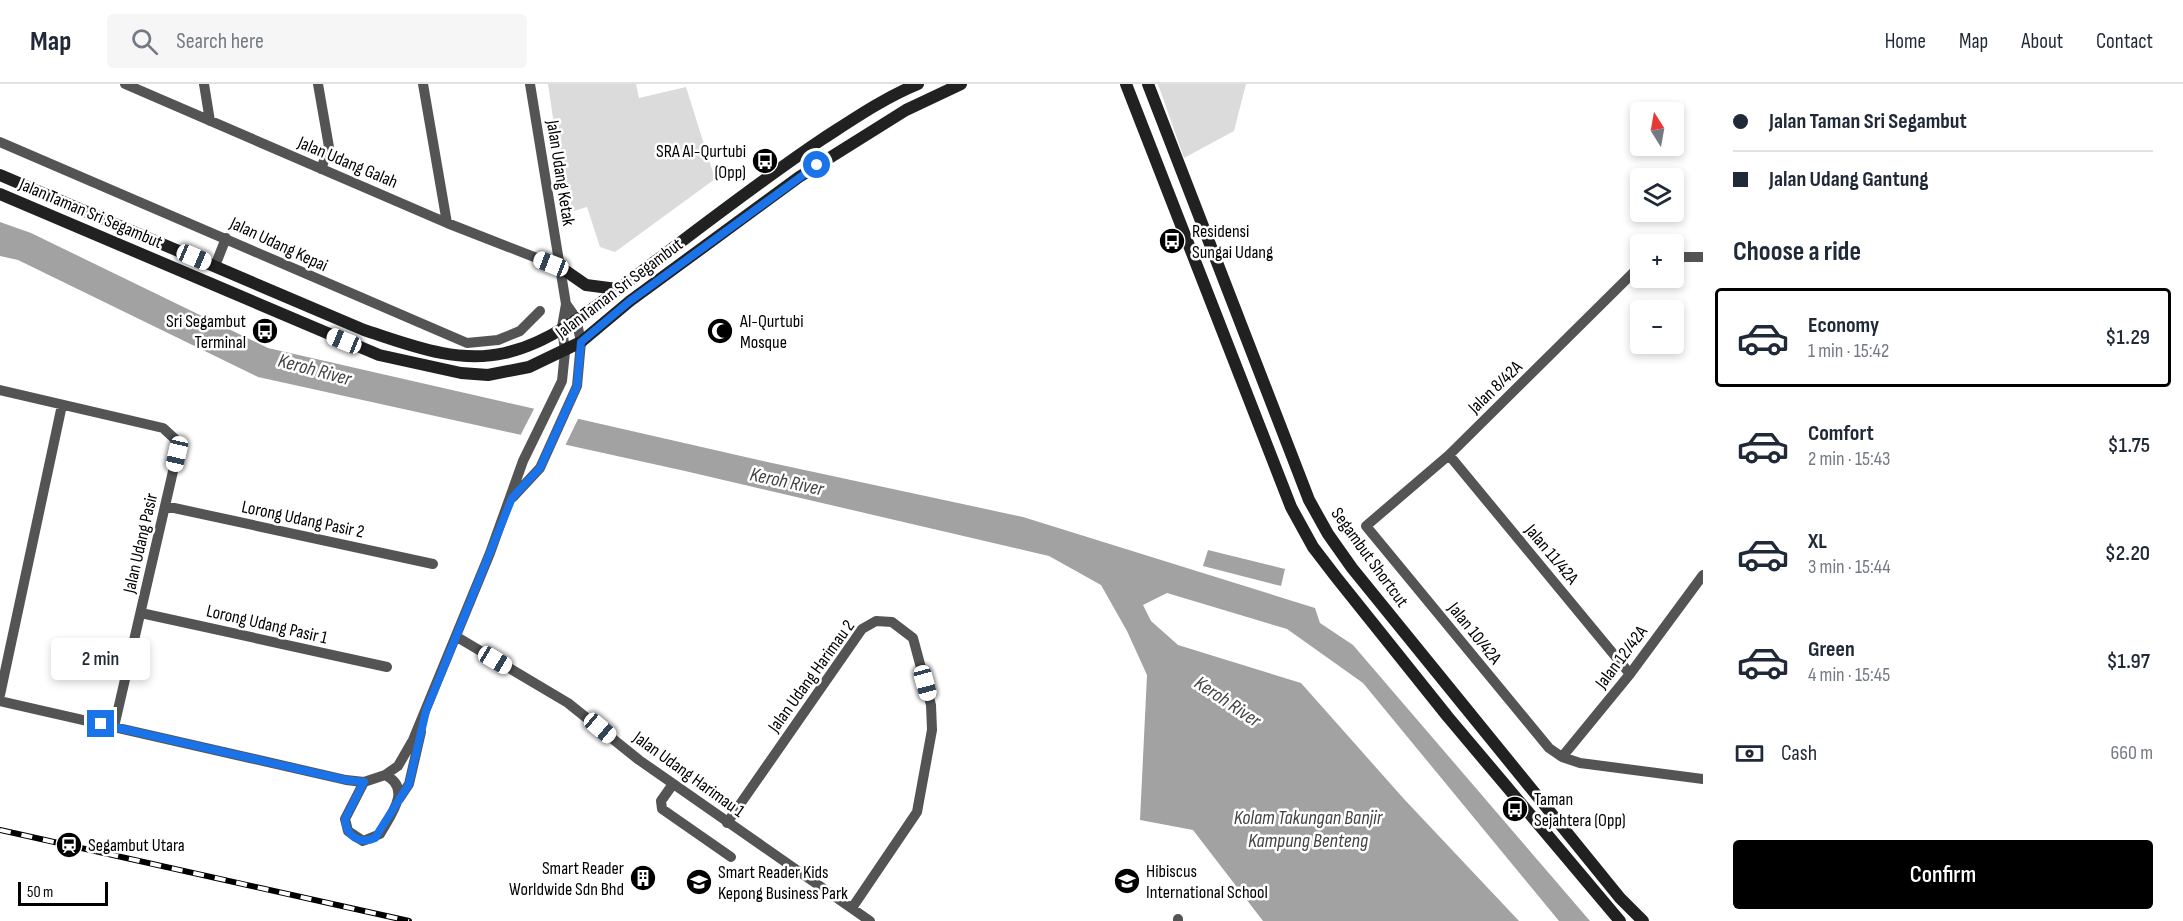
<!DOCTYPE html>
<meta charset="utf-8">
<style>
body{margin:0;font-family:"Sofia Sans Condensed",sans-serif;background:#f6f6f7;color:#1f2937;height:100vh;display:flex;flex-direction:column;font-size:22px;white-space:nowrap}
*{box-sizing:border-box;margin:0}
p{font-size:20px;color:#747a83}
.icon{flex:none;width:33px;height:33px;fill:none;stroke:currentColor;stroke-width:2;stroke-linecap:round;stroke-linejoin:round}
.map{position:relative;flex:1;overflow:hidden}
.drawer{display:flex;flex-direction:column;background:#fff;width:480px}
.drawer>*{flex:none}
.top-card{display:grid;align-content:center;height:132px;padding:0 30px;background:#fff}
.needle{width:39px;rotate:349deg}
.buttons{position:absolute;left:1630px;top:18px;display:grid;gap:12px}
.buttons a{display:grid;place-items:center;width:54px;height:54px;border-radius:6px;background:#fff;box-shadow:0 3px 9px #0003;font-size:30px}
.scale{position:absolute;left:18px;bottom:15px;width:90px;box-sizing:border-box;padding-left:6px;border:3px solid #000;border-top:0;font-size:16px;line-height:21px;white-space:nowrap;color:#000;-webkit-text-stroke:4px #fff;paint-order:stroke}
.end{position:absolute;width:27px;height:27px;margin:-14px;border:8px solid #1a73e8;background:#fff;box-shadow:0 0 0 3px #fff}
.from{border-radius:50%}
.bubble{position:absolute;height:42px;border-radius:6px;background:#fff;box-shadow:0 3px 9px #0003;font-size:20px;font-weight:600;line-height:42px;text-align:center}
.car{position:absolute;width:18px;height:36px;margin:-18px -9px;border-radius:8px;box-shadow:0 0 4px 2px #0007;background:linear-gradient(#fff 24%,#345 0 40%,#fff 0 76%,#345 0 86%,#fff 0)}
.top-card b{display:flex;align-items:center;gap:21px;height:57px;font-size:22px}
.top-card b+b{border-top:2px solid #e0e1e3}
.top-card i{width:15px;height:15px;background:#1f2937}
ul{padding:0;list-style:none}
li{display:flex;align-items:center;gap:18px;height:99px;margin:0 12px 9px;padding:0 18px;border:3px solid transparent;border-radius:6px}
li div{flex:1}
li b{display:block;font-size:22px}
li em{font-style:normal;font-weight:600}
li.on{border-color:#000}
li>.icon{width:54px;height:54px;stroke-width:1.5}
h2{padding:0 30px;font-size:27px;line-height:72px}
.pay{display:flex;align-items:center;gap:15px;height:66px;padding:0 30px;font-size:22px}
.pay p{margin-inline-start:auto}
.action{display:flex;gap:12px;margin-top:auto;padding:12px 30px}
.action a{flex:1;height:69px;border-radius:6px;background:#000;color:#fff;font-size:24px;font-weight:600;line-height:69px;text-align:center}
header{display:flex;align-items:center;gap:36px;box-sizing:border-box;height:84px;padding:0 30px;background:#fff;border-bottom:2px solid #e0e1e3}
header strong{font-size:28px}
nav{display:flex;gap:33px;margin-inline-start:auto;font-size:21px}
.search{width:420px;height:54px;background:#f6f6f7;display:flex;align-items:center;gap:15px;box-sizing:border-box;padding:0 21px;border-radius:6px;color:#747a83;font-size:22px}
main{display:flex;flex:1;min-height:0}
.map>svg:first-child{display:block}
.green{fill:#dbdbdb}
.water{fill:#a2a2a2}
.pier{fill:#fff}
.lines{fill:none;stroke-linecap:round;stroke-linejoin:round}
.street{stroke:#545454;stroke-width:10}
.secondary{stroke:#212121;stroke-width:12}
.rail-casing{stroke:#000;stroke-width:6}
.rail{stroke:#fff;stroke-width:4;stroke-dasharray:11;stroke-linecap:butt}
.route{stroke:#1a73e8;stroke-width:8}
.labels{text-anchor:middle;stroke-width:5;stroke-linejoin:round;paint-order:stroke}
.poi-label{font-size:18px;fill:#000;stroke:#fff;text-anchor:start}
.street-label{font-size:18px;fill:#000;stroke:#fff}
.water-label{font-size:20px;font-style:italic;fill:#434343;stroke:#fff}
</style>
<header>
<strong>Map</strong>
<div class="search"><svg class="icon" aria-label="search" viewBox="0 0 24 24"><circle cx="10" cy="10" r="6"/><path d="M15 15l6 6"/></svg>Search here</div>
<nav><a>Home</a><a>Map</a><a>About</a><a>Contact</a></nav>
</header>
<main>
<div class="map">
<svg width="1703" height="837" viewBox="0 0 1703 837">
<rect width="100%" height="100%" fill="#fff"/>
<!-- green -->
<path class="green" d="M 548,0 L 636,0 L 639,14 L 686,3 L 715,95 L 615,168 L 600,163 L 587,123 L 567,129 Z
M 1158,0 L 1246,0 L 1234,47 L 1184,74 Z"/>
<!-- water -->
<path class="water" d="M 0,138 L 31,149 L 268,264 L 772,379 L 1023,433 L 1315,524 L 1320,539 L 1353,561 L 1590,837 L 1559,837 L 1363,599 L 1287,545 L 1167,509 L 1143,521 L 1151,537 L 1178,561 L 1301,599 L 1404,715 L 1519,837 L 1263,837 L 1193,746 L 1140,736 L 1147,591 L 1127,547 L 1101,501 L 1049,472 L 685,387 L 258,293 L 18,176 L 0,172 Z
M 1208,466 L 1285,485 L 1281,502 L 1203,482 Z"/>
<!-- pier -->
<path class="pier" d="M 535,323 L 579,333 L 564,364 L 519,354 Z"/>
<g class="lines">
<!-- street -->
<path class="street" d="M 125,0 L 447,139 L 560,183
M 204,0 L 210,37
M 318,0 L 329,63 L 321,85
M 423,0 L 447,139
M 0,58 L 467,259 L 498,256 L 520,247 L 540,227
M 1674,173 L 1703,173
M 1641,181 L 1449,371 L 1366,442 L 1549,664 L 1562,673 L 1580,679 L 1703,695
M 215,182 L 226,154
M 0,306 L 163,344 L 175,355 L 177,370 L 114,643
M 1449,371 L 1630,590
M 513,413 L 540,384 L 577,302 L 581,258 L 576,234 L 566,220
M 165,422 L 433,480
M 141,529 L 387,583
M 457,553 L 568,619 L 639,676 L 870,837
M 0,611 L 62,321
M 0,617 L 346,696 L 364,698 L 385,691 L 398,682 L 413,656 L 490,469 L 523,377 L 562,297 L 565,268 L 562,243 L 566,220 L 530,0
M 1562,673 L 1630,590 L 1703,491
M 364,698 L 345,735 L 348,747 L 363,757 L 380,750 C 390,732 413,704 385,691
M 673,700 L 661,717 L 662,725 L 731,773
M 399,715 L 409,700 L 421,648
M 727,739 L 862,545 L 876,537 L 892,538 L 913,554 L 931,621 L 932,646 L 917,728 L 852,824
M 1178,837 L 1178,835"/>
<!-- secondary -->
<path class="secondary" d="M 1126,0 L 1291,423 L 1313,463 L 1336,493 L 1448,633 L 1620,837
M 1148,0 L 1309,416 L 1328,450 L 1352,484 L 1620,814 L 1643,837
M 0,91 L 364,246 C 410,261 456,280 505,269 C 555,258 601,218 641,188 C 701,143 761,96 824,54 C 855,34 884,14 918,0
M 0,110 L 379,271 L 461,289 L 488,291 L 529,283 L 581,258 L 630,217 L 799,93 L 906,26 L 961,0
M 560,183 L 586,201 L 617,205"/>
<!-- rail casing -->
<g class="rail-casing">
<path id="rail" d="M 0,746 L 409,837"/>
</g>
<!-- rail -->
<use href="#rail" class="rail"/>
</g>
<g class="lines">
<!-- route -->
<path class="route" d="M 101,640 L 346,696 L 364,698 L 345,735 C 346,752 359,761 375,754 L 409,700 L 426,627 L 512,414 L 540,384 L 577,302 L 581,258 L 630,217 L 817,81"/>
</g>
<!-- icons -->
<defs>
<g id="bus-disc" transform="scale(1.35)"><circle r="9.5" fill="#000" stroke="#fff"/><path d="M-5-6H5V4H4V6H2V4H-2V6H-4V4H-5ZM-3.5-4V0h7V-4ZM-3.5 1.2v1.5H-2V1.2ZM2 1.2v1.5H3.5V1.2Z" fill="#fff"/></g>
<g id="mosque-disc" transform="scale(1.35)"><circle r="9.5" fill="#000" stroke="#fff"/><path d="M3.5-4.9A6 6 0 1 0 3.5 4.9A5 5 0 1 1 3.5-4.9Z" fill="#fff"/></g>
<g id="station-disc" transform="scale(1.35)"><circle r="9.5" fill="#000" stroke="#fff"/><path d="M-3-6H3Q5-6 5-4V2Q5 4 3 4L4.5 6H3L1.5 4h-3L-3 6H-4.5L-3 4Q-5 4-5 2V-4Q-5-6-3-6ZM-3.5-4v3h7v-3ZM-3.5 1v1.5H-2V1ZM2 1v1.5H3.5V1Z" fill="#fff"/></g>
<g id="building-disc" transform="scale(1.35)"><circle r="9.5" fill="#000" stroke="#fff"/><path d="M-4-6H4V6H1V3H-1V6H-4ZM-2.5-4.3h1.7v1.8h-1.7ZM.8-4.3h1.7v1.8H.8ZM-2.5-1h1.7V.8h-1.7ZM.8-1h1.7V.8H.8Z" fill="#fff"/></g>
<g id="school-disc" transform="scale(1.35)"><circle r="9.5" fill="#000" stroke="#fff"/><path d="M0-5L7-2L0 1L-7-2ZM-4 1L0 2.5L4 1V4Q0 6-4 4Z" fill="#fff"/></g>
</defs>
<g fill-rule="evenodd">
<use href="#bus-disc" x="765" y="77"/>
<use href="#bus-disc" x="1172" y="157"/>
<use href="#bus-disc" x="265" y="247"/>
<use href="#mosque-disc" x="720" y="247"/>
<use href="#bus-disc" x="1515" y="725"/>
<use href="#station-disc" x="69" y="761"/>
<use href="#building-disc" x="643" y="794"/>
<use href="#school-disc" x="1127" y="797"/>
<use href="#school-disc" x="699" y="798"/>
</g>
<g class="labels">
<!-- poi labels -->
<g class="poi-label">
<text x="746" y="73" text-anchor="end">SRA Al-Qurtubi<tspan x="746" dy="21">(Opp)</tspan></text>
<text x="1192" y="153">Residensi<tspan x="1192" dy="21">Sungai Udang</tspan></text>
<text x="246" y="243" text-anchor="end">Sri Segambut<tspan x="246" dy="21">Terminal</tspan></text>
<text x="740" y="243">Al-Qurtubi<tspan x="740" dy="21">Mosque</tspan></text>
<text x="1534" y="721">Taman<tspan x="1534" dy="21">Sejahtera (Opp)</tspan></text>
<text x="88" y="767">Segambut Utara</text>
<text x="624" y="790" text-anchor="end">Smart Reader<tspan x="624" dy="21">Worldwide Sdn Bhd</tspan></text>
<text x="1146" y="793">Hibiscus<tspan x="1146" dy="21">International School</tspan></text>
<text x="718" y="794">Smart Reader Kids<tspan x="718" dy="21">Kepong Business Park</tspan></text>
</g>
<!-- street labels -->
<g class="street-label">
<text transform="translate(348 78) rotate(23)" y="6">Jalan Udang Galah</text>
<text transform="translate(561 89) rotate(81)" y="6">Jalan Udang Ketak</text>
<text transform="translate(91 129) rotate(23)" y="6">Jalan Taman Sri Segambut</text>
<text transform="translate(279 160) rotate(25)" y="6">Jalan Udang Kepai</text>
<text transform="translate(619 204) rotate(-37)" y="6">Jalan Taman Sri Segambut</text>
<text transform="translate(1495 303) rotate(-44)" y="6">Jalan 8/42A</text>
<text transform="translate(303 435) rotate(12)" y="6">Lorong Udang Pasir 2</text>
<text transform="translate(140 459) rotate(-77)" y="6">Jalan Udang Pasir</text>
<text transform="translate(1552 470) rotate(50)" y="6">Jalan 11/42A</text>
<text transform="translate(1370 473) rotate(54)" y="6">Segambut Shortcut</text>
<text transform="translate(267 540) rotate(13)" y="6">Lorong Udang Pasir 1</text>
<text transform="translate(1475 549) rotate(51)" y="6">Jalan 10/42A</text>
<text transform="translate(1621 573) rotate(-53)" y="6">Jalan 12/42A</text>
<text transform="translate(811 592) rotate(-54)" y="6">Jalan Udang Harimau 2</text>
<text transform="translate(689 690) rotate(36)" y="6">Jalan Udang Harimau 1</text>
</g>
<!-- water labels -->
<g class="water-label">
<text transform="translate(315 285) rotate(15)" y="7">Keroh River</text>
<text transform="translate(787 397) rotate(12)" y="7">Keroh River</text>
<text transform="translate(1228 617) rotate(34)" y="7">Keroh River</text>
<text x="1308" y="740">Kolam Takungan Banjir<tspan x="1308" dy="23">Kampung Benteng</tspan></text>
</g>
</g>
</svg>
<div class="buttons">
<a><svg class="needle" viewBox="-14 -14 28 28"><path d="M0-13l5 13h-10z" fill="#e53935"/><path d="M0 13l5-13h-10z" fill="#747a83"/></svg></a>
<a><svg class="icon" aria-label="layers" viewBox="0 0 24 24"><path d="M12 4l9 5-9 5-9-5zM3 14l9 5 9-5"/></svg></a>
<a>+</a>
<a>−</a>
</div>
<div class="scale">50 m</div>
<i class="end from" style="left:817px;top:81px"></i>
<i class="end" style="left:101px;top:640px"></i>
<div class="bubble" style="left:51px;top:554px;width:99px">2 min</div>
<i class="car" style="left:194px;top:173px;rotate:113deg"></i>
<i class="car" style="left:551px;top:180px;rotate:291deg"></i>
<i class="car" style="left:344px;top:257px;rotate:292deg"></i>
<i class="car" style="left:177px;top:370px;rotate:193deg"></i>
<i class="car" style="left:495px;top:576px;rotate:121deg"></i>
<i class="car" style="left:925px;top:599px;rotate:165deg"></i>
<i class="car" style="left:600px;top:644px;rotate:130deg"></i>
</div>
<section class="drawer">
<div class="top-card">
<b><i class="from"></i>Jalan Taman Sri Segambut</b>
<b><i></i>Jalan Udang Gantung</b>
</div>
<h2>Choose a ride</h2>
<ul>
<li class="on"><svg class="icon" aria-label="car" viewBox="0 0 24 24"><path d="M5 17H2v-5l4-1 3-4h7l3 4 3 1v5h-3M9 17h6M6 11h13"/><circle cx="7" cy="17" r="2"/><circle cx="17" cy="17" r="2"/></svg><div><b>Economy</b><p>1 min · 15:42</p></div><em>$1.29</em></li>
<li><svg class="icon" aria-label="car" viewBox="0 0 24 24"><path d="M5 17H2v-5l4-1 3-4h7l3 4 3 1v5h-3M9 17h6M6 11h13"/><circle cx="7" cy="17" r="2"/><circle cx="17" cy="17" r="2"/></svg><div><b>Comfort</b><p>2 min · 15:43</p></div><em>$1.75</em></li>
<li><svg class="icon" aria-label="car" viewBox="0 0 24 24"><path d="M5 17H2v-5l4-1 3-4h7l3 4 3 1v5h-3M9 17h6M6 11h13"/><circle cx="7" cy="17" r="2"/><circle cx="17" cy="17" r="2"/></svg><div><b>XL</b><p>3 min · 15:44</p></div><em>$2.20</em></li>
<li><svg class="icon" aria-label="car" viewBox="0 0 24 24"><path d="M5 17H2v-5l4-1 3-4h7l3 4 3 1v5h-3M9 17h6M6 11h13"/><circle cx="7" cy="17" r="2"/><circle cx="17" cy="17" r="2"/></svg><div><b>Green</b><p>4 min · 15:45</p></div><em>$1.97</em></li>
</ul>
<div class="pay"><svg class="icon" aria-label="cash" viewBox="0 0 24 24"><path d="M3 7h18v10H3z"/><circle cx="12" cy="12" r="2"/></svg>Cash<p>660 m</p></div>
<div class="action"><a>Confirm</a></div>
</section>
</main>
